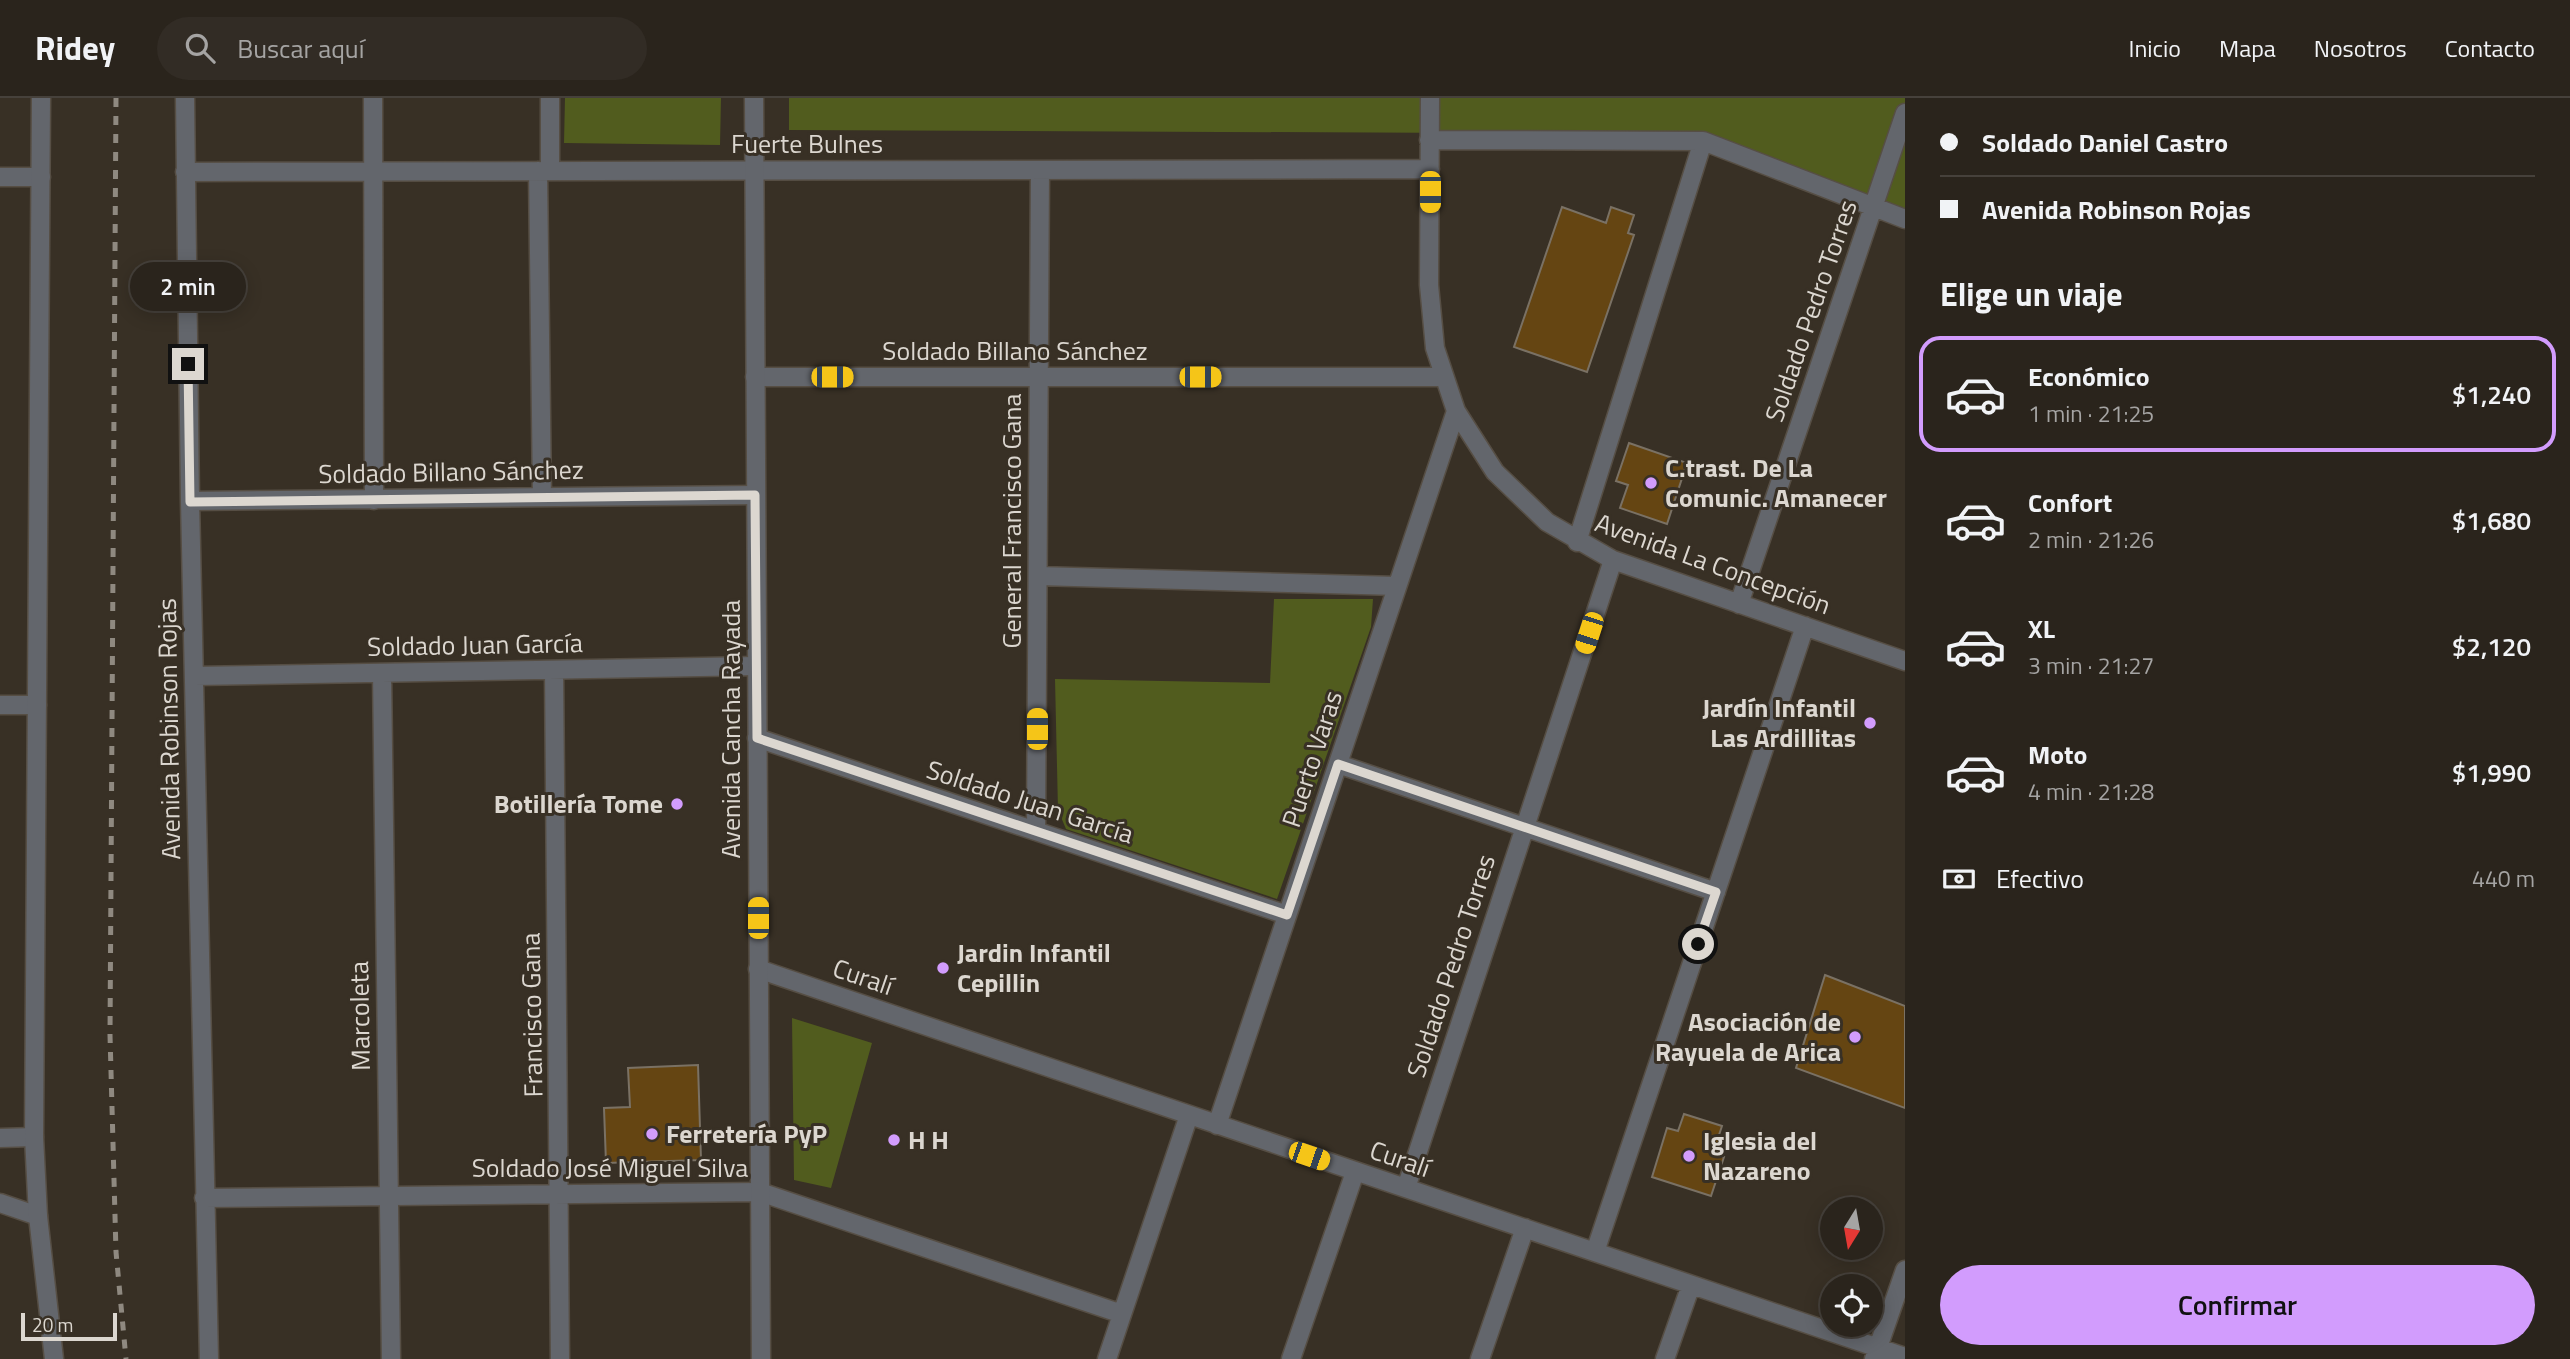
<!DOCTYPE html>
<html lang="es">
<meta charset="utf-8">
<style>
body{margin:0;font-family:"Titillium Web",sans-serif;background:#322c25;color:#f1f3f6;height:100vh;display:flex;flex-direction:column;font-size:26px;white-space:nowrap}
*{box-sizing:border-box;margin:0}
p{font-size:23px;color:#a5a4a3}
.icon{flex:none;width:38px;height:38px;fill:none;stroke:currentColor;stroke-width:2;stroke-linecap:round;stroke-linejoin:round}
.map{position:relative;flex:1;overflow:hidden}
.sheet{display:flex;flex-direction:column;background:#2a241c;width:665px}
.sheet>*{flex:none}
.top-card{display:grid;align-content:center;height:154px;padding:0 35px;background:#2a241c}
.needle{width:46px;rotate:191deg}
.controls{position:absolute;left:1820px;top:1099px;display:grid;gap:14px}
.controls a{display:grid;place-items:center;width:63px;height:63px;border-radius:50%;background:#2a241c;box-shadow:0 4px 18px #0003,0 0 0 2px #46413b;font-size:35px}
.scale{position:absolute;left:21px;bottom:18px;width:96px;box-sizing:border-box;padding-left:7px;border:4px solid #dcd7d0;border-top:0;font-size:19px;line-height:24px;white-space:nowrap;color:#dcd7d0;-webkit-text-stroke:5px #383025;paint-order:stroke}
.end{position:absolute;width:32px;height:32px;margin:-16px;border:9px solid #dcd7d0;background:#111;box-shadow:0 0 0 4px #111}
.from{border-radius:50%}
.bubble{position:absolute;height:49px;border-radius:24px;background:#2a241c;box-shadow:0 4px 18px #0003,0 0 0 2px #46413b;font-size:23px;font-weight:600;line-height:49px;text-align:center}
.car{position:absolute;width:21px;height:42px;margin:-21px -10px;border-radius:9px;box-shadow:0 0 5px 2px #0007;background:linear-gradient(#f5c518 24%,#345 0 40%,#f5c518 0 76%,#345 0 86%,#f5c518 0)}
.top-card b{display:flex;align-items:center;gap:24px;height:66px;font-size:26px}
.top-card b+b{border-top:2px solid #46413b}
.top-card i{width:18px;height:18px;background:#f1f3f6}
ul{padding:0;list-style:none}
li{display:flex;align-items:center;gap:21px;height:116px;margin:0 14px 10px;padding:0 21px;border:4px solid transparent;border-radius:21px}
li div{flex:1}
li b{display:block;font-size:26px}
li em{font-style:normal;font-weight:600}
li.current{border-color:#d29cfd}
li>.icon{width:63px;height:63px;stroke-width:1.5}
h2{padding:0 35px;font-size:32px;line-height:84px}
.pay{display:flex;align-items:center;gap:18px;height:77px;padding:0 35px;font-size:26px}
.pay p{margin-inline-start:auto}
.action{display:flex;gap:14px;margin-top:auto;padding:14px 35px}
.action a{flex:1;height:80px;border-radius:42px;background:#d29cfd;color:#111;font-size:28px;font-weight:600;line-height:80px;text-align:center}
header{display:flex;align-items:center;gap:42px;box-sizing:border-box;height:98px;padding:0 35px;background:#2a241c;border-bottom:2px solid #46413b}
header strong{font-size:33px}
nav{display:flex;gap:38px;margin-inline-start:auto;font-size:24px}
.search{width:490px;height:63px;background:#322c25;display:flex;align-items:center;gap:18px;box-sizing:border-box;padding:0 24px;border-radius:38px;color:#a5a4a3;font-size:26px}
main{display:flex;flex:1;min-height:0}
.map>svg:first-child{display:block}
.green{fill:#515c1e}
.building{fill:#654512;stroke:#7a7164;stroke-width:2}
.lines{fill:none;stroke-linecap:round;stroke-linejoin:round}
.minor-casing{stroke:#564e44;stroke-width:21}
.tertiary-casing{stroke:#564e44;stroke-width:21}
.minor{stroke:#63666c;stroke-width:18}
.tertiary{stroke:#63666c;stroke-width:18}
.rail{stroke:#8f8980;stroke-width:5;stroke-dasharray:9 9;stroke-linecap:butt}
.route{stroke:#dcd7d0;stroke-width:9}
.poi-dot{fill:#d29cfd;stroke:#383025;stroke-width:2.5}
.labels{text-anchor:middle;stroke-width:6;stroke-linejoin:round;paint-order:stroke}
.street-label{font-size:26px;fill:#dcd7d0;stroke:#383025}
.poi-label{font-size:26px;font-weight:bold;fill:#dcd7d0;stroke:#383025;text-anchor:start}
</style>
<header>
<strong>Ridey</strong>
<div class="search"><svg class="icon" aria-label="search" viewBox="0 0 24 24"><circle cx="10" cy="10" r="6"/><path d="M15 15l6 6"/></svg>Buscar aquí</div>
<nav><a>Inicio</a><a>Mapa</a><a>Nosotros</a><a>Contacto</a></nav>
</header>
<main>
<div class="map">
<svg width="1905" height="1261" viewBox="0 0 1905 1261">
<rect width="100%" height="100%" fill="#383025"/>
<!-- green -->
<path class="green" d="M 565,0 L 721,0 L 720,47 L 564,45 Z
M 789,0 L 1905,0 L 1905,112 L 1698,36 L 789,32 Z
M 1274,501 L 1373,501 L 1371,529 L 1277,801 L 1066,731 L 1058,712 L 1055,581 L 1270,585 Z
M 792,920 L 872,945 L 831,1090 L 794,1082 Z"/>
<!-- building -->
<path class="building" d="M 1562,109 L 1606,125 L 1611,109 L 1634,117 L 1628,135 L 1634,137 L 1587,274 L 1514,249 Z
M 1629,345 L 1687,365 L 1667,426 L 1620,410 L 1628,387 L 1616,383 Z
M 1825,877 L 1905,908 L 1905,1010 L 1796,970 Z
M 698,967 L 701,1062 L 606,1065 L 604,1010 L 630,1009 L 628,970 Z
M 1684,1016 L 1722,1028 L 1718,1040 L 1723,1040 L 1717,1057 L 1724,1059 L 1711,1098 L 1652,1079 L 1667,1030 L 1678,1033 Z"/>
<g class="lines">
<!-- minor casing -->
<g class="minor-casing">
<path id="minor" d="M 185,0 L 190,403 L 209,1261
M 373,0 L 374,402
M 1430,0 L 1429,187 L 1435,250 L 1456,313 L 1495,374 L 1547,424 L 1613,462 L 1905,563
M 1429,42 L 1703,43 L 1905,121
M 538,73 L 542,399
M 550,73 L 550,0
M 185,74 L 1430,71
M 0,79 L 41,79
M 755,279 L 1442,279
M 190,403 L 755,397
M 1577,444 L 1703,43
M 1038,478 L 1397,488
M 1739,506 L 1905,15
M 554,572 L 560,1261
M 382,575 L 391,1261
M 195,578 L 756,568
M 0,607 L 37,607
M 757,640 L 1287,817
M 1338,666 L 1716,794
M 1036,733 L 1040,72
M 758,871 L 1905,1259
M 1217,1027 L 1456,313
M 0,1040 L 34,1039
M 1406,1090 L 1613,462
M 204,1100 L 760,1094 L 1122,1216
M 0,1105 L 38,1118
M 1595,1154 L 1805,528
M 1107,1261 L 1189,1017
M 1291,1261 L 1355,1074
M 1480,1261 L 1525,1130
M 1665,1261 L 1691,1187
M 1874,1261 L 1905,1172"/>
</g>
<!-- tertiary casing -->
<g class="tertiary-casing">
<path id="tertiary" d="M 41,0 L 34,1039 L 38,1118 L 54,1261
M 754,0 L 761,1261"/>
</g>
<!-- minor -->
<use href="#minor" class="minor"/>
<!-- tertiary -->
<use href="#tertiary" class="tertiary"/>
<!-- rail -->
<path class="rail" d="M 116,0 L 110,937 L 116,1154 L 126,1261"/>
</g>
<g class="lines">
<!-- route -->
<path class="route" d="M 188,266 L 190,404 L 755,397 L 757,640 L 1287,817 L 1338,666 L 1716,794 L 1698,846"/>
</g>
<!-- markers -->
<g class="poi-dot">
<circle cx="1651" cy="385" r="7"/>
<circle cx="1870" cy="625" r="7"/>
<circle cx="677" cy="706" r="7"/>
<circle cx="943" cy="870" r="7"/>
<circle cx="1855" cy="939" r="7"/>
<circle cx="652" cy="1036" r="7"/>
<circle cx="894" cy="1042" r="7"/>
<circle cx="1689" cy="1058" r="7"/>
</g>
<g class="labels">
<!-- street labels -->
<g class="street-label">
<text x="807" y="55">Fuerte Bulnes</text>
<text transform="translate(1811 213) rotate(-71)" y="9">Soldado Pedro Torres</text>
<text x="1015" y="262">Soldado Billano Sánchez</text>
<text transform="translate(451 374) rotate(-1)" y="9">Soldado Billano Sánchez</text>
<text transform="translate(1012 423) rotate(-90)" y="9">General Francisco Gana</text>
<text transform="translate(1713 466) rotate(20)" y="9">Avenida La Concepción</text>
<text transform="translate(475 547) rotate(-1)" y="9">Soldado Juan García</text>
<text transform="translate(169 631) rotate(-91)" y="9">Avenida Robinson Rojas</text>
<text transform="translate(731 631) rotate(-90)" y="9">Avenida Cancha Rayada</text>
<text transform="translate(1312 661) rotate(-72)" y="9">Puerto Varas</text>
<text transform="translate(1030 704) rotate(18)" y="9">Soldado Juan García</text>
<text transform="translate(1451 868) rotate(-72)" y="9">Soldado Pedro Torres</text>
<text transform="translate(863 879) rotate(19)" y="9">Curalí</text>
<text transform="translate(532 917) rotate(-91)" y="9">Francisco Gana</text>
<text transform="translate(360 918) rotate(-91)" y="9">Marcoleta</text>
<text transform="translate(1400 1061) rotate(19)" y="9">Curalí</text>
<text x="610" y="1079">Soldado José Miguel Silva</text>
</g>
<!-- poi labels -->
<g class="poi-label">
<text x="1665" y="379">C.trast. De La<tspan x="1665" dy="30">Comunic. Amanecer</tspan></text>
<text x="1856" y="619" text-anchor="end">Jardín Infantil<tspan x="1856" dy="30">Las Ardillitas</tspan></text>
<text x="663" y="715" text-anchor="end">Botillería Tome</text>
<text x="957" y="864">Jardin Infantil<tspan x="957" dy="30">Cepillin</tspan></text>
<text x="1841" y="933" text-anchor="end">Asociación de<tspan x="1841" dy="30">Rayuela de Arica</tspan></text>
<text x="666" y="1045">Ferretería PyP</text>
<text x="908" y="1051">H H</text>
<text x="1703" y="1052">Iglesia del<tspan x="1703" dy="30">Nazareno</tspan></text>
</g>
</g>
</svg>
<div class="controls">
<a><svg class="needle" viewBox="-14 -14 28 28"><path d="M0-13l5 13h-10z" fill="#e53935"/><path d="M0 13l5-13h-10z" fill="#a5a4a3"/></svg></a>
<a><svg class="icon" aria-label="locate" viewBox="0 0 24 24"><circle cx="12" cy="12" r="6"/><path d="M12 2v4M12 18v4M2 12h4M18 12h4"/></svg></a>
</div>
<div class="scale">20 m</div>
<i class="end from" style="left:1698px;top:846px"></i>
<i class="end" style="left:188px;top:266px"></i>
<div class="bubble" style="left:130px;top:164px;width:116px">2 min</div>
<i class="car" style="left:1430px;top:94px;rotate:180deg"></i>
<i class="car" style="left:832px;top:279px;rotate:90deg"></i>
<i class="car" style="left:1200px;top:279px;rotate:90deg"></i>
<i class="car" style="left:1589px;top:535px;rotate:198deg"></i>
<i class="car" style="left:1037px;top:631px;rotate:0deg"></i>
<i class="car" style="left:758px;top:820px;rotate:0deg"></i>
<i class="car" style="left:1309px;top:1058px;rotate:109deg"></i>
</div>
<section class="sheet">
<div class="top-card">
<b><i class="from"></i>Soldado Daniel Castro</b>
<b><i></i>Avenida Robinson Rojas</b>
</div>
<h2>Elige un viaje</h2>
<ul>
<li class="current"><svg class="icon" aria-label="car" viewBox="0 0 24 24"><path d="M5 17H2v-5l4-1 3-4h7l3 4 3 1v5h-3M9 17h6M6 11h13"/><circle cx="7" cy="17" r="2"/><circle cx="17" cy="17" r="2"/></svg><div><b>Económico</b><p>1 min · 21:25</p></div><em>$1,240</em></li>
<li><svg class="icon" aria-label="car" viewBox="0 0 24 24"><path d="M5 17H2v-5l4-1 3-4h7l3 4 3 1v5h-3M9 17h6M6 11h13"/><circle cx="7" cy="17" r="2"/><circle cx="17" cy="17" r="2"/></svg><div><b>Confort</b><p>2 min · 21:26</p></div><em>$1,680</em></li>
<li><svg class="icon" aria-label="car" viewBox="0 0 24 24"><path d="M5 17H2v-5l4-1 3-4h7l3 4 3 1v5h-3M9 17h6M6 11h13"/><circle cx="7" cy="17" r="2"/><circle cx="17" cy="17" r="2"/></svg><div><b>XL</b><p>3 min · 21:27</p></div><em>$2,120</em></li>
<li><svg class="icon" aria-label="car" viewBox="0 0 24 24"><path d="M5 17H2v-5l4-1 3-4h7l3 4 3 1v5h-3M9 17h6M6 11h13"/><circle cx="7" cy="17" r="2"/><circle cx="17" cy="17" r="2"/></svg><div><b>Moto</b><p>4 min · 21:28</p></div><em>$1,990</em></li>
</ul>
<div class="pay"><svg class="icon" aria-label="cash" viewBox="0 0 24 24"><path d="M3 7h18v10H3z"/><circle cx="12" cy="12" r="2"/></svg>Efectivo<p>440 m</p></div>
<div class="action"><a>Confirmar</a></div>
</section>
</main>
